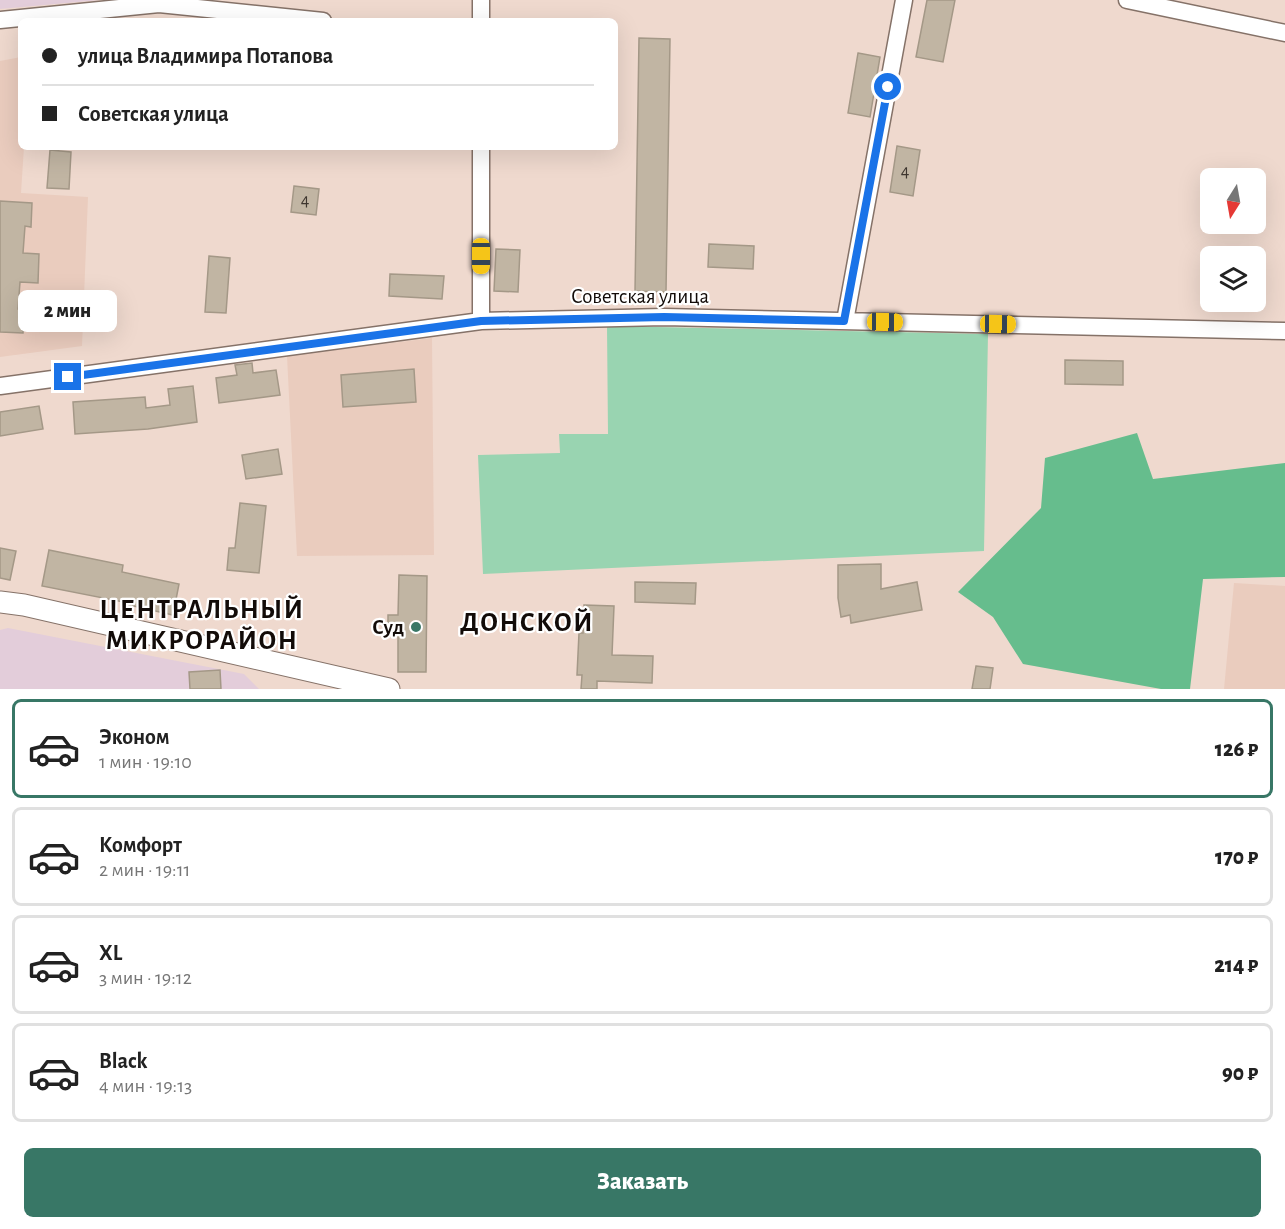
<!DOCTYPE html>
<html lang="ru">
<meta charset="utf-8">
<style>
body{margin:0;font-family:"Alegreya Sans",sans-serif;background:#f6f6f6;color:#222;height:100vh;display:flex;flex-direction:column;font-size:22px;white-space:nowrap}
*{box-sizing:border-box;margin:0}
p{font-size:20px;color:#767676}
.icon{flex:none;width:33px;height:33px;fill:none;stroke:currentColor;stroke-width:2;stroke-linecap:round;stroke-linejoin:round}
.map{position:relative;height:689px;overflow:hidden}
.details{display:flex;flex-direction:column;background:#fff;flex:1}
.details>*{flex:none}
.banner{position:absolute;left:18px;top:18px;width:600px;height:132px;border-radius:9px;box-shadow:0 6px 24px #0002;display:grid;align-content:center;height:132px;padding:0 24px;background:#fff}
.needle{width:39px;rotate:191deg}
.controls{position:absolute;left:1200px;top:168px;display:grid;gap:12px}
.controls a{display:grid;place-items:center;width:66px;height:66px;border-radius:9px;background:#fff;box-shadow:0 6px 24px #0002;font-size:30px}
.end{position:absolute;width:27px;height:27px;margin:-14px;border:8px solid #1a73e8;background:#fff;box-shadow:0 0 0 3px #fff}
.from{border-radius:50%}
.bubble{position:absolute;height:42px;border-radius:9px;background:#fff;box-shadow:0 6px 24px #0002;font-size:20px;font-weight:800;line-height:42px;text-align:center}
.car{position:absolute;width:18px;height:36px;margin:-18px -9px;border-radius:8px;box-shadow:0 0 4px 2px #0007;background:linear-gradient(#f5c518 24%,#345 0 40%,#f5c518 0 76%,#345 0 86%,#f5c518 0)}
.banner b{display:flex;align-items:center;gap:21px;height:57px;font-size:22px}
.banner b+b{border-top:2px solid #e0e0e0}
.banner i{width:15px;height:15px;background:#222}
ul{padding:10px 0 0;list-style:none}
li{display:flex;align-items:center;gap:18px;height:99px;margin:0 12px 9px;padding:0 12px;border:3px solid #e0e0e0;border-radius:9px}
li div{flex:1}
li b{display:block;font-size:22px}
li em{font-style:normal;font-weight:800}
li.current{border-color:#387766}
li>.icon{width:54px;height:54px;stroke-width:1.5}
.button{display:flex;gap:12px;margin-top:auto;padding:12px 24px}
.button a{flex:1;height:69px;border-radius:9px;background:#387766;color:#fff;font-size:24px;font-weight:800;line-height:69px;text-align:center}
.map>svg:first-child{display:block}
.built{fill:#eaccbe}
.industrial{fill:#e3cdda}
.green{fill:#99d4b1}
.forest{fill:#66bd8d}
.building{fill:#c1b5a3;stroke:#a49887;stroke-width:1.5}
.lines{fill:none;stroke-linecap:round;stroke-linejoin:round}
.minor-casing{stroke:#857268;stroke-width:19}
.major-casing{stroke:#857268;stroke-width:23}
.minor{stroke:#fff;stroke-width:16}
.major{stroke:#fff;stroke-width:21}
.route{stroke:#1a73e8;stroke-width:8}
.poi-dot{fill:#387766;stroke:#fff;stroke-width:2}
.labels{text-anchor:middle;stroke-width:4.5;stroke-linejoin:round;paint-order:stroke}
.number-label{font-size:18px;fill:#3e362f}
.street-label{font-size:21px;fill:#120b08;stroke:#fff}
.poi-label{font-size:21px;font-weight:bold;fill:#120b08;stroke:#fff;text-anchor:end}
.district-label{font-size:27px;font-weight:bold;letter-spacing:1.5px;fill:#120b08;stroke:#fff}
</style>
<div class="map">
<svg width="1285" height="689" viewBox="0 0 1285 689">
<rect width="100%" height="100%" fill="#efd9ce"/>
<!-- built -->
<path class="built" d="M 21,57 L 21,147 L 24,147 L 21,193 L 88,197 L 82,346 L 0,357 L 0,61 Z
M 432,338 L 434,555 L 297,556 L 287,356 Z
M 1234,583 L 1285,586 L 1285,689 L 1224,689 Z"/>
<!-- industrial -->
<path class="industrial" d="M 0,0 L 100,0 L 0,9 Z
M 8,628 L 244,674 L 259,689 L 0,689 L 0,630 Z"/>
<!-- green -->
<path class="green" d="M 607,326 L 988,334 L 984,551 L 483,574 L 478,455 L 560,453 L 559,434 L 608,434 Z"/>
<!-- forest -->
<path class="forest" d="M 1137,433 L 1153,479 L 1285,463 L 1285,577 L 1203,579 L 1190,689 L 1161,689 L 1023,664 L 993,617 L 958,592 L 1041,508 L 1045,458 Z"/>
<!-- building -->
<path class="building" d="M 927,0 L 955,0 L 943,62 L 916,57 Z
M 639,38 L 670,39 L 666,292 L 635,291 Z
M 858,53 L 880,57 L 870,117 L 848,113 Z
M 897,146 L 920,150 L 913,196 L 890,192 Z
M 50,150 L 71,152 L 69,189 L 47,188 Z
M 294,186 L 319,189 L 316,215 L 291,212 Z
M 0,201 L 32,203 L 31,227 L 25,226 L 23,253 L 39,254 L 38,283 L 20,282 L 18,309 L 25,309 L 23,333 L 0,332 Z
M 709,244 L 754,246 L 753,269 L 708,267 Z
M 496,249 L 520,250 L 518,292 L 494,291 Z
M 209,256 L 230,258 L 226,313 L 205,312 Z
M 390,274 L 444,276 L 442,299 L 389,296 Z
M 1065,360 L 1123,361 L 1123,385 L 1065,384 Z
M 252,363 L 253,373 L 276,370 L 280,395 L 219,403 L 216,378 L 237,375 L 235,365 Z
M 414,369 L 416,402 L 343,407 L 341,375 Z
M 193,386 L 197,422 L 148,429 L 75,434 L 73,402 L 145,397 L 146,408 L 170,405 L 168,389 Z
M 39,406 L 43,429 L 0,436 L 0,412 Z
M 278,449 L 282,474 L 246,479 L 242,455 Z
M 240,503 L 266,506 L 259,573 L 227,570 L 229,548 L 235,548 Z
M 0,548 L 16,551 L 10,580 L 0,578 Z
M 49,550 L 123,565 L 122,572 L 179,584 L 173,615 L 129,605 L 129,603 L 42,586 Z
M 881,564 L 881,589 L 917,582 L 922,610 L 851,623 L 850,615 L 841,617 L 838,598 L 838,565 Z
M 399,575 L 427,576 L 426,672 L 398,672 L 398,630 L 388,630 L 388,615 L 398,615 Z
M 635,582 L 696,583 L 695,604 L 635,602 Z
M 584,605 L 614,606 L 612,655 L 653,656 L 652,683 L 597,681 L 597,689 L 581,689 L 582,675 L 577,675 L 579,633 L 583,633 Z
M 976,666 L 993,668 L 990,689 L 972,689 Z
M 220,670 L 221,689 L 190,689 L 189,672 Z"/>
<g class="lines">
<!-- minor casing -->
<g class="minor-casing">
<path id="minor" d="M 1127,0 L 1285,33
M 0,20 L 159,4 L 323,21
M 481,21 L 481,0
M 481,147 L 481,321
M 845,321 L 904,0
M 0,386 L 481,321 L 664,317 L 1285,331"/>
</g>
<!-- major casing -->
<g class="major-casing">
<path id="major" d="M 0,602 L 24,605 L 389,689"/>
</g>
<!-- minor -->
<use href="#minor" class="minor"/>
<!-- major -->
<use href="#major" class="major"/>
</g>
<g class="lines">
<!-- route -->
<path class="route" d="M 68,377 L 481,321 L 664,317 L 844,321 L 888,87"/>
</g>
<!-- markers -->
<circle class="poi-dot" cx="416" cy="627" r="6"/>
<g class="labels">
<!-- number labels -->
<g class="number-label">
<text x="905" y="177">4</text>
<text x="305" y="206">4</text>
</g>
<!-- street labels -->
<g class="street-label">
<text x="640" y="303">Советская улица</text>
</g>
<!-- poi labels -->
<g class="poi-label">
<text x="404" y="634">Суд</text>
</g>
<!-- district labels -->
<g class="district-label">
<text x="202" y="618">ЦЕНТРАЛЬНЫЙ<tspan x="202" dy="31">МИКРОРАЙОН</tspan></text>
<text x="527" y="631">ДОНСКОЙ</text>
</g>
</g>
</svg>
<div class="controls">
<a><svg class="needle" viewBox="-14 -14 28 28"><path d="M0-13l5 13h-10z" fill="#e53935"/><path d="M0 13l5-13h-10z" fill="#767676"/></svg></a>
<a><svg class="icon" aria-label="layers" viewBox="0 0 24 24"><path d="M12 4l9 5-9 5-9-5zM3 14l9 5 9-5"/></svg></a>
</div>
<i class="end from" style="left:888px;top:87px"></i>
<i class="end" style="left:68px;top:377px"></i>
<div class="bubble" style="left:18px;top:290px;width:99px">2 мин</div>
<i class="car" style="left:481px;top:256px;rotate:180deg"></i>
<i class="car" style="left:885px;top:322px;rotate:91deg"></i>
<i class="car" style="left:998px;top:324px;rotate:91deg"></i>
<div class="banner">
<b><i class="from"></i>улица Владимира Потапова</b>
<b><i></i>Советская улица</b>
</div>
</div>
<section class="details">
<ul>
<li class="current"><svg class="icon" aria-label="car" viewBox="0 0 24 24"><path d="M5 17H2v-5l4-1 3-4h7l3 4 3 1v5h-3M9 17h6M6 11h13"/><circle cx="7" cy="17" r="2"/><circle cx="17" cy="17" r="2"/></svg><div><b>Эконом</b><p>1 мин · 19:10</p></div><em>126 ₽</em></li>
<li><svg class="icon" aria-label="car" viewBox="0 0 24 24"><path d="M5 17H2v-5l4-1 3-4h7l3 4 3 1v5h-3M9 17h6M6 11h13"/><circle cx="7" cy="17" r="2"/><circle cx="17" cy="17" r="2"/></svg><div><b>Комфорт</b><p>2 мин · 19:11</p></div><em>170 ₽</em></li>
<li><svg class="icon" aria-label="car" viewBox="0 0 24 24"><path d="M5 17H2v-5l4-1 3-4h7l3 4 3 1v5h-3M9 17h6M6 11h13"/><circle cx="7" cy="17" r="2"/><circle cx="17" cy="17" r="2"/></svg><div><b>XL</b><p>3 мин · 19:12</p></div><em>214 ₽</em></li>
<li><svg class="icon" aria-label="car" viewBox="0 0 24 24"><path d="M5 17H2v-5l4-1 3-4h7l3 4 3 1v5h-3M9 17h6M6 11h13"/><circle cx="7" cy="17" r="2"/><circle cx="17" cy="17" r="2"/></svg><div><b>Black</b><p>4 мин · 19:13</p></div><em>90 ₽</em></li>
</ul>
<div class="button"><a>Заказать</a></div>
</section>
